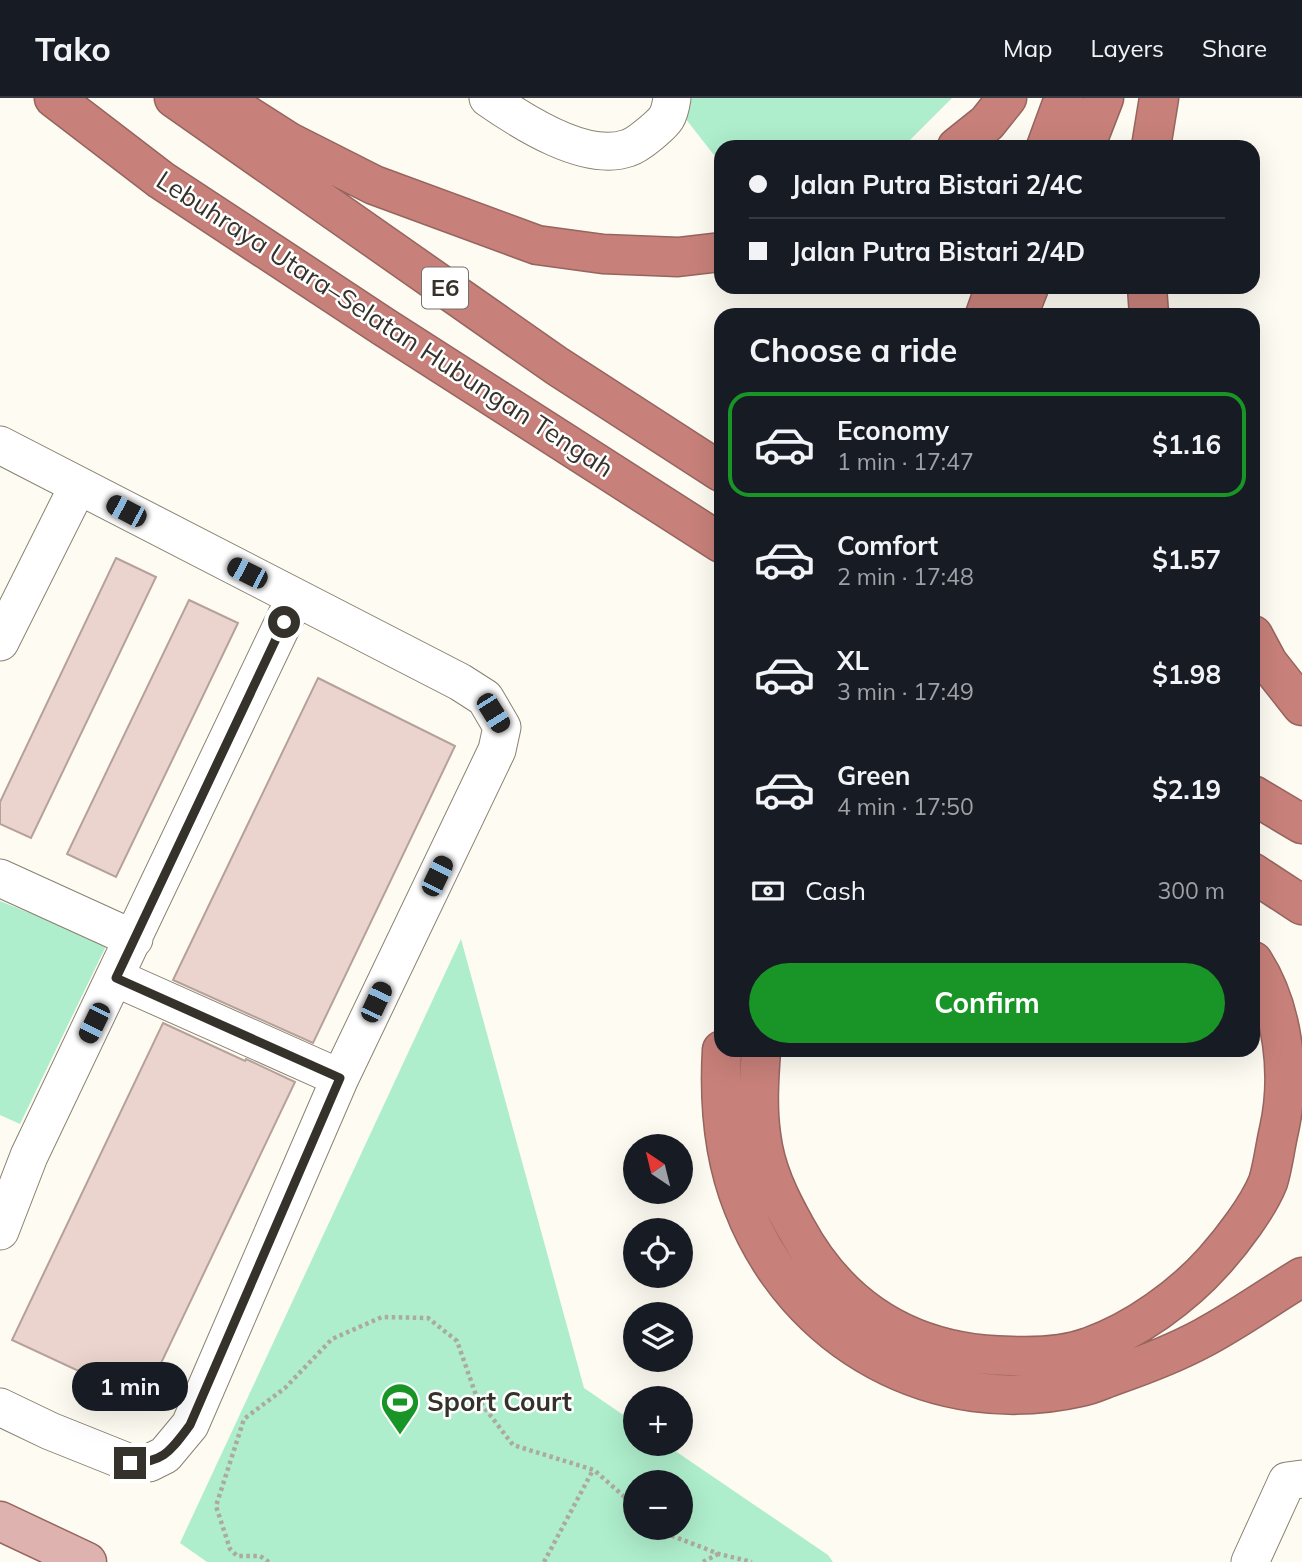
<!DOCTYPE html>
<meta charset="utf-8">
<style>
body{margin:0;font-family:Mulish,sans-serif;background:#20242c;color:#f1f3f6;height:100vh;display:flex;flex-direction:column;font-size:26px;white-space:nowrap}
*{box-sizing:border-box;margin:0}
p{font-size:23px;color:#9ea1a6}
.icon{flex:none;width:38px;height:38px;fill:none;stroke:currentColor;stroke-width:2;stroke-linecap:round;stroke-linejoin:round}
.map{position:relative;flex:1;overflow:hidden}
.drawer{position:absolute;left:714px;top:210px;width:546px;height:749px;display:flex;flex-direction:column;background:#171b24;border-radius:21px;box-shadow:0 7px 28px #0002}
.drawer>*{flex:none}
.hud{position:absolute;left:714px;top:42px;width:546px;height:154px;border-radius:21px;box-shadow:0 7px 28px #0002;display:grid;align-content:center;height:154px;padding:0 35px;background:#171b24}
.needle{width:46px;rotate:325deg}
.fabs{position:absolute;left:623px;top:1036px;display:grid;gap:14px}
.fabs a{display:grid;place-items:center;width:70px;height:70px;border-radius:50%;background:#171b24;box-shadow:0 7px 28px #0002;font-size:35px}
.end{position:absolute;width:32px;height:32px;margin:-16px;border:9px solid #35322b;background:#fff;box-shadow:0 0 0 4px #fff}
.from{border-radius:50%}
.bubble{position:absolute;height:49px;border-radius:24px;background:#171b24;box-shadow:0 7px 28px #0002;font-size:23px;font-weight:700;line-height:49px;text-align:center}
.car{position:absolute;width:21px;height:42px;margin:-21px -10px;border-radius:9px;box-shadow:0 0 5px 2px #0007;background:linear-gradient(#222 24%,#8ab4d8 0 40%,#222 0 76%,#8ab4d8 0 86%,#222 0)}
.hud b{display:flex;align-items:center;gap:24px;height:66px;font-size:26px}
.hud b+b{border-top:2px solid #363941}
.hud i{width:18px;height:18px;background:#f1f3f6}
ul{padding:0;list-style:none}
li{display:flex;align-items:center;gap:21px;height:105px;margin:0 14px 10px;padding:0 21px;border:4px solid transparent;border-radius:21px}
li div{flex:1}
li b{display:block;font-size:26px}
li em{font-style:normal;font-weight:700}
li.active{border-color:#189526}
li>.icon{width:63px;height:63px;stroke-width:1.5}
h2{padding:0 35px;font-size:32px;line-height:84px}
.pay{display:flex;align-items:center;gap:18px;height:77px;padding:0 35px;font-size:26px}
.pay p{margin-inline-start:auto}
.button{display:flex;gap:14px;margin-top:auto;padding:14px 35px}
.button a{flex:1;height:80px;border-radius:42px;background:#189526;color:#fff;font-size:28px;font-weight:700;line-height:80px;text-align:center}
header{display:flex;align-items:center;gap:42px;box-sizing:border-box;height:98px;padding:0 35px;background:#171b24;border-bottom:2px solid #363941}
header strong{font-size:33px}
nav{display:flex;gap:38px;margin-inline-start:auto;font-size:24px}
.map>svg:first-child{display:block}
.green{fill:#aeeecc;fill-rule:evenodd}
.building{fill:#ead4cd;stroke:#b6a19a;stroke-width:2}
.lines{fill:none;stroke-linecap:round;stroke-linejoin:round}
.minor-casing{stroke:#8a8271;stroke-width:39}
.major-casing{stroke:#95655e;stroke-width:41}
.highway-casing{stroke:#95655e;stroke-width:41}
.path{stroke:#aca9a1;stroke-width:4.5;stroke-dasharray:3.5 3.5;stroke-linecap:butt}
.minor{stroke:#fff;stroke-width:37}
.major{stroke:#deb3af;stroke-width:38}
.highway{stroke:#c8807a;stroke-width:38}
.route{stroke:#35322b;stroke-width:9}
.labels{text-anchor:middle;stroke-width:5;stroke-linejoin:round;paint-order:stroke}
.shield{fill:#fff;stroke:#72706b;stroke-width:2}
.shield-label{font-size:24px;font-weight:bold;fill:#35322b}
.street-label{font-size:26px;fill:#35322b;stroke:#fff}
.poi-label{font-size:26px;font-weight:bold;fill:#35322b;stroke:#fff;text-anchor:start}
</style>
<header>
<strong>Tako</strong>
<nav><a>Map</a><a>Layers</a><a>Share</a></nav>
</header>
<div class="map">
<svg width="1302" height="1464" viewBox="0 0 1302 1464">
<rect width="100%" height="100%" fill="#fefbf3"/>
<!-- green -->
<path class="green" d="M 692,0 L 952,0 L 908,44 L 900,49 L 721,49 L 721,66 L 685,20 Z
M 0,803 L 107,846 L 20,1026 L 0,1017 Z
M 461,841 L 584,1290 L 635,1325 L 635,1346 L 665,1346 L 828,1457 L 833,1464 L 207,1464 L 180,1445 ZM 635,1384 L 681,1384 L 681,1430 L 635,1430 Z"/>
<!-- building -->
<path class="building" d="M 116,460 L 156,479 L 31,740 L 0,726 L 0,704 Z
M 189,502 L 238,525 L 116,779 L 67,756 Z
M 318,580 L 455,648 L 313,945 L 173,882 Z
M 163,925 L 245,963 L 246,961 L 295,984 L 143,1303 L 12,1242 Z"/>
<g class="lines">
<!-- minor casing -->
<g class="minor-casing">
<path id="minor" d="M 488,0 C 521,23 586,65 628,50 C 635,48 645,40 651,35 C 666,22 669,20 672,0
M 0,347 L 460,584 L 485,600 L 502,629 L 497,652 L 340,980 L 190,1327 L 165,1357 L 149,1365 L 130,1365 L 50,1333 L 0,1309
M 0,544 L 78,388
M 0,780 L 134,841
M 116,880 L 340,980
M 0,1133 L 29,1058 L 295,500
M 1250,1464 L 1287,1383 L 1302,1381"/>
</g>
<!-- major casing -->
<g class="major-casing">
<path id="major" d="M 0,1423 L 87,1464"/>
</g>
<!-- highway casing -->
<g class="highway-casing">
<path id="highway" d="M 54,0 L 161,82 L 384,229 L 721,445
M 174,0 L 557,268 L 721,374
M 220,0 L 289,44 L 374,87 L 537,147 L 603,156 L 678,159 L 721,154
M 957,49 L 987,25 L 1007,0
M 1046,49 L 1064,0
M 1085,49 L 1104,0
M 1151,49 L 1159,0
M 1147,189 L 1149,217
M 985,217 L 995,189
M 1018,217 L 1029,189
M 1253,537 L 1268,565 L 1302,608
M 1253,697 L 1302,726
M 1253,775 L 1302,807
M 722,952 C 719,1005 723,1058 743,1108 C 796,1245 936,1322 1080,1289 C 1092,1287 1103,1281 1115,1277 C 1144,1267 1175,1255 1203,1240 C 1237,1222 1269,1199 1302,1179
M 761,952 C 759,980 757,1009 761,1037 C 765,1071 779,1100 796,1130 C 842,1215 914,1257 1011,1258 C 1036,1259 1065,1258 1089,1249 C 1135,1233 1183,1198 1214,1163 C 1232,1143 1258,1109 1268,1084 C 1273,1068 1275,1049 1279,1032 C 1291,978 1284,911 1253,863"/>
</g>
<!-- path -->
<path class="path" d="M 660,1430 L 665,1435 L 719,1456 L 752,1464
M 269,1464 L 260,1458 L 237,1458 L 230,1451 L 216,1408 L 244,1321 L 285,1290 L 332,1241 L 382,1219 L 428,1220 L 457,1243 L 477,1300 L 513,1347 L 594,1372 L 635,1408
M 544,1464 L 593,1372
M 703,1464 L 718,1456"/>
<!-- minor -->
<use href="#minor" class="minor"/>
<!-- major -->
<use href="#major" class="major"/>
<!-- highway -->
<use href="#highway" class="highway"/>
</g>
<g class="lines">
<!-- route -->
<path class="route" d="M 130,1365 C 164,1365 171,1352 190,1327 L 340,980 L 116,880 L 284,524"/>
</g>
<!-- icons -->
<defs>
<g id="stadium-pin" transform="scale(2.0125)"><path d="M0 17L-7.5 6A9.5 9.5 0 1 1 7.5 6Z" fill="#189526" stroke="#fff"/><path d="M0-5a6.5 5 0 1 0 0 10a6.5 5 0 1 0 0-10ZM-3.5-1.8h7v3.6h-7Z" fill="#fff"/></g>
</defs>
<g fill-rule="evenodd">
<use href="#stadium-pin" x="400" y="1304"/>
</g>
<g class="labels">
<!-- shield labels -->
<rect class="shield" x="422" y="169.5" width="46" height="41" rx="5"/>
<g class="shield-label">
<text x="445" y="198">E6</text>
</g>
<!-- street labels -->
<g class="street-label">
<text transform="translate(385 226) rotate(33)" y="9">Lebuhraya Utara–Selatan Hubungan Tengah</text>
</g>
<!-- poi labels -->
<g class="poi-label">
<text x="427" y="1313">Sport Court</text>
</g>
</g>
</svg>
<div class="fabs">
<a><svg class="needle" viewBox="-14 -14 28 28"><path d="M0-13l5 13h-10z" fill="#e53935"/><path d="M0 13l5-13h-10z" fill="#9ea1a6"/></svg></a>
<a><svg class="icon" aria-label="locate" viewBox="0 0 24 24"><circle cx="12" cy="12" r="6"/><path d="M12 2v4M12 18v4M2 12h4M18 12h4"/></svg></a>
<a><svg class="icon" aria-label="layers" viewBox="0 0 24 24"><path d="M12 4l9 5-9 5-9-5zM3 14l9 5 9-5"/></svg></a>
<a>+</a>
<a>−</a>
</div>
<i class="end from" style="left:284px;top:524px"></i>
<i class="end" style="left:130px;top:1365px"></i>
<div class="bubble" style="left:72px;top:1264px;width:116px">1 min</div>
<i class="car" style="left:126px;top:413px;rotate:298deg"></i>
<i class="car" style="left:247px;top:475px;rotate:297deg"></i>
<i class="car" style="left:493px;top:615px;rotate:148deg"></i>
<i class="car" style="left:437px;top:778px;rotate:26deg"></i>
<i class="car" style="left:376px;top:904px;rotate:25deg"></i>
<i class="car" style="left:94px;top:925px;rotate:206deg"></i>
<div class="hud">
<b><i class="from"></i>Jalan Putra Bistari 2/4C</b>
<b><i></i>Jalan Putra Bistari 2/4D</b>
</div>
<section class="drawer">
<h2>Choose a ride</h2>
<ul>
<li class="active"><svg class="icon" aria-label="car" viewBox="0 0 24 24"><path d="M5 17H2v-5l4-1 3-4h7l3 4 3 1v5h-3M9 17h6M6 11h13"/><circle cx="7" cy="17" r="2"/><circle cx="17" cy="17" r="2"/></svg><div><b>Economy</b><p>1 min · 17:47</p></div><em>$1.16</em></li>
<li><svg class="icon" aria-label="car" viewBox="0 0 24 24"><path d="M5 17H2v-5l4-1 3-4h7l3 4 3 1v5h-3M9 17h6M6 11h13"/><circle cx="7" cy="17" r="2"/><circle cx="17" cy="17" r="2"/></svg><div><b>Comfort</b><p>2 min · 17:48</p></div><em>$1.57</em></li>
<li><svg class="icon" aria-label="car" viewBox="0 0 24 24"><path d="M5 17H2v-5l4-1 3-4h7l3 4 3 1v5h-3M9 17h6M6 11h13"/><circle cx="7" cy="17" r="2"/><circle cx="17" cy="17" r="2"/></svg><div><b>XL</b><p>3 min · 17:49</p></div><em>$1.98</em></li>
<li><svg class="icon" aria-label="car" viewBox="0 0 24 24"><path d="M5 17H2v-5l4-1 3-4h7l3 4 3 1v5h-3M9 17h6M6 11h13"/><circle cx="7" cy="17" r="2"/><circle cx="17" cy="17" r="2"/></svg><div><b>Green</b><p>4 min · 17:50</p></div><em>$2.19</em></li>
</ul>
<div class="pay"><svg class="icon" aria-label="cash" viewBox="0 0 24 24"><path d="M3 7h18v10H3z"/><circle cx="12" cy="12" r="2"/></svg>Cash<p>300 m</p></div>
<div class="button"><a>Confirm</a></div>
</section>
</div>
